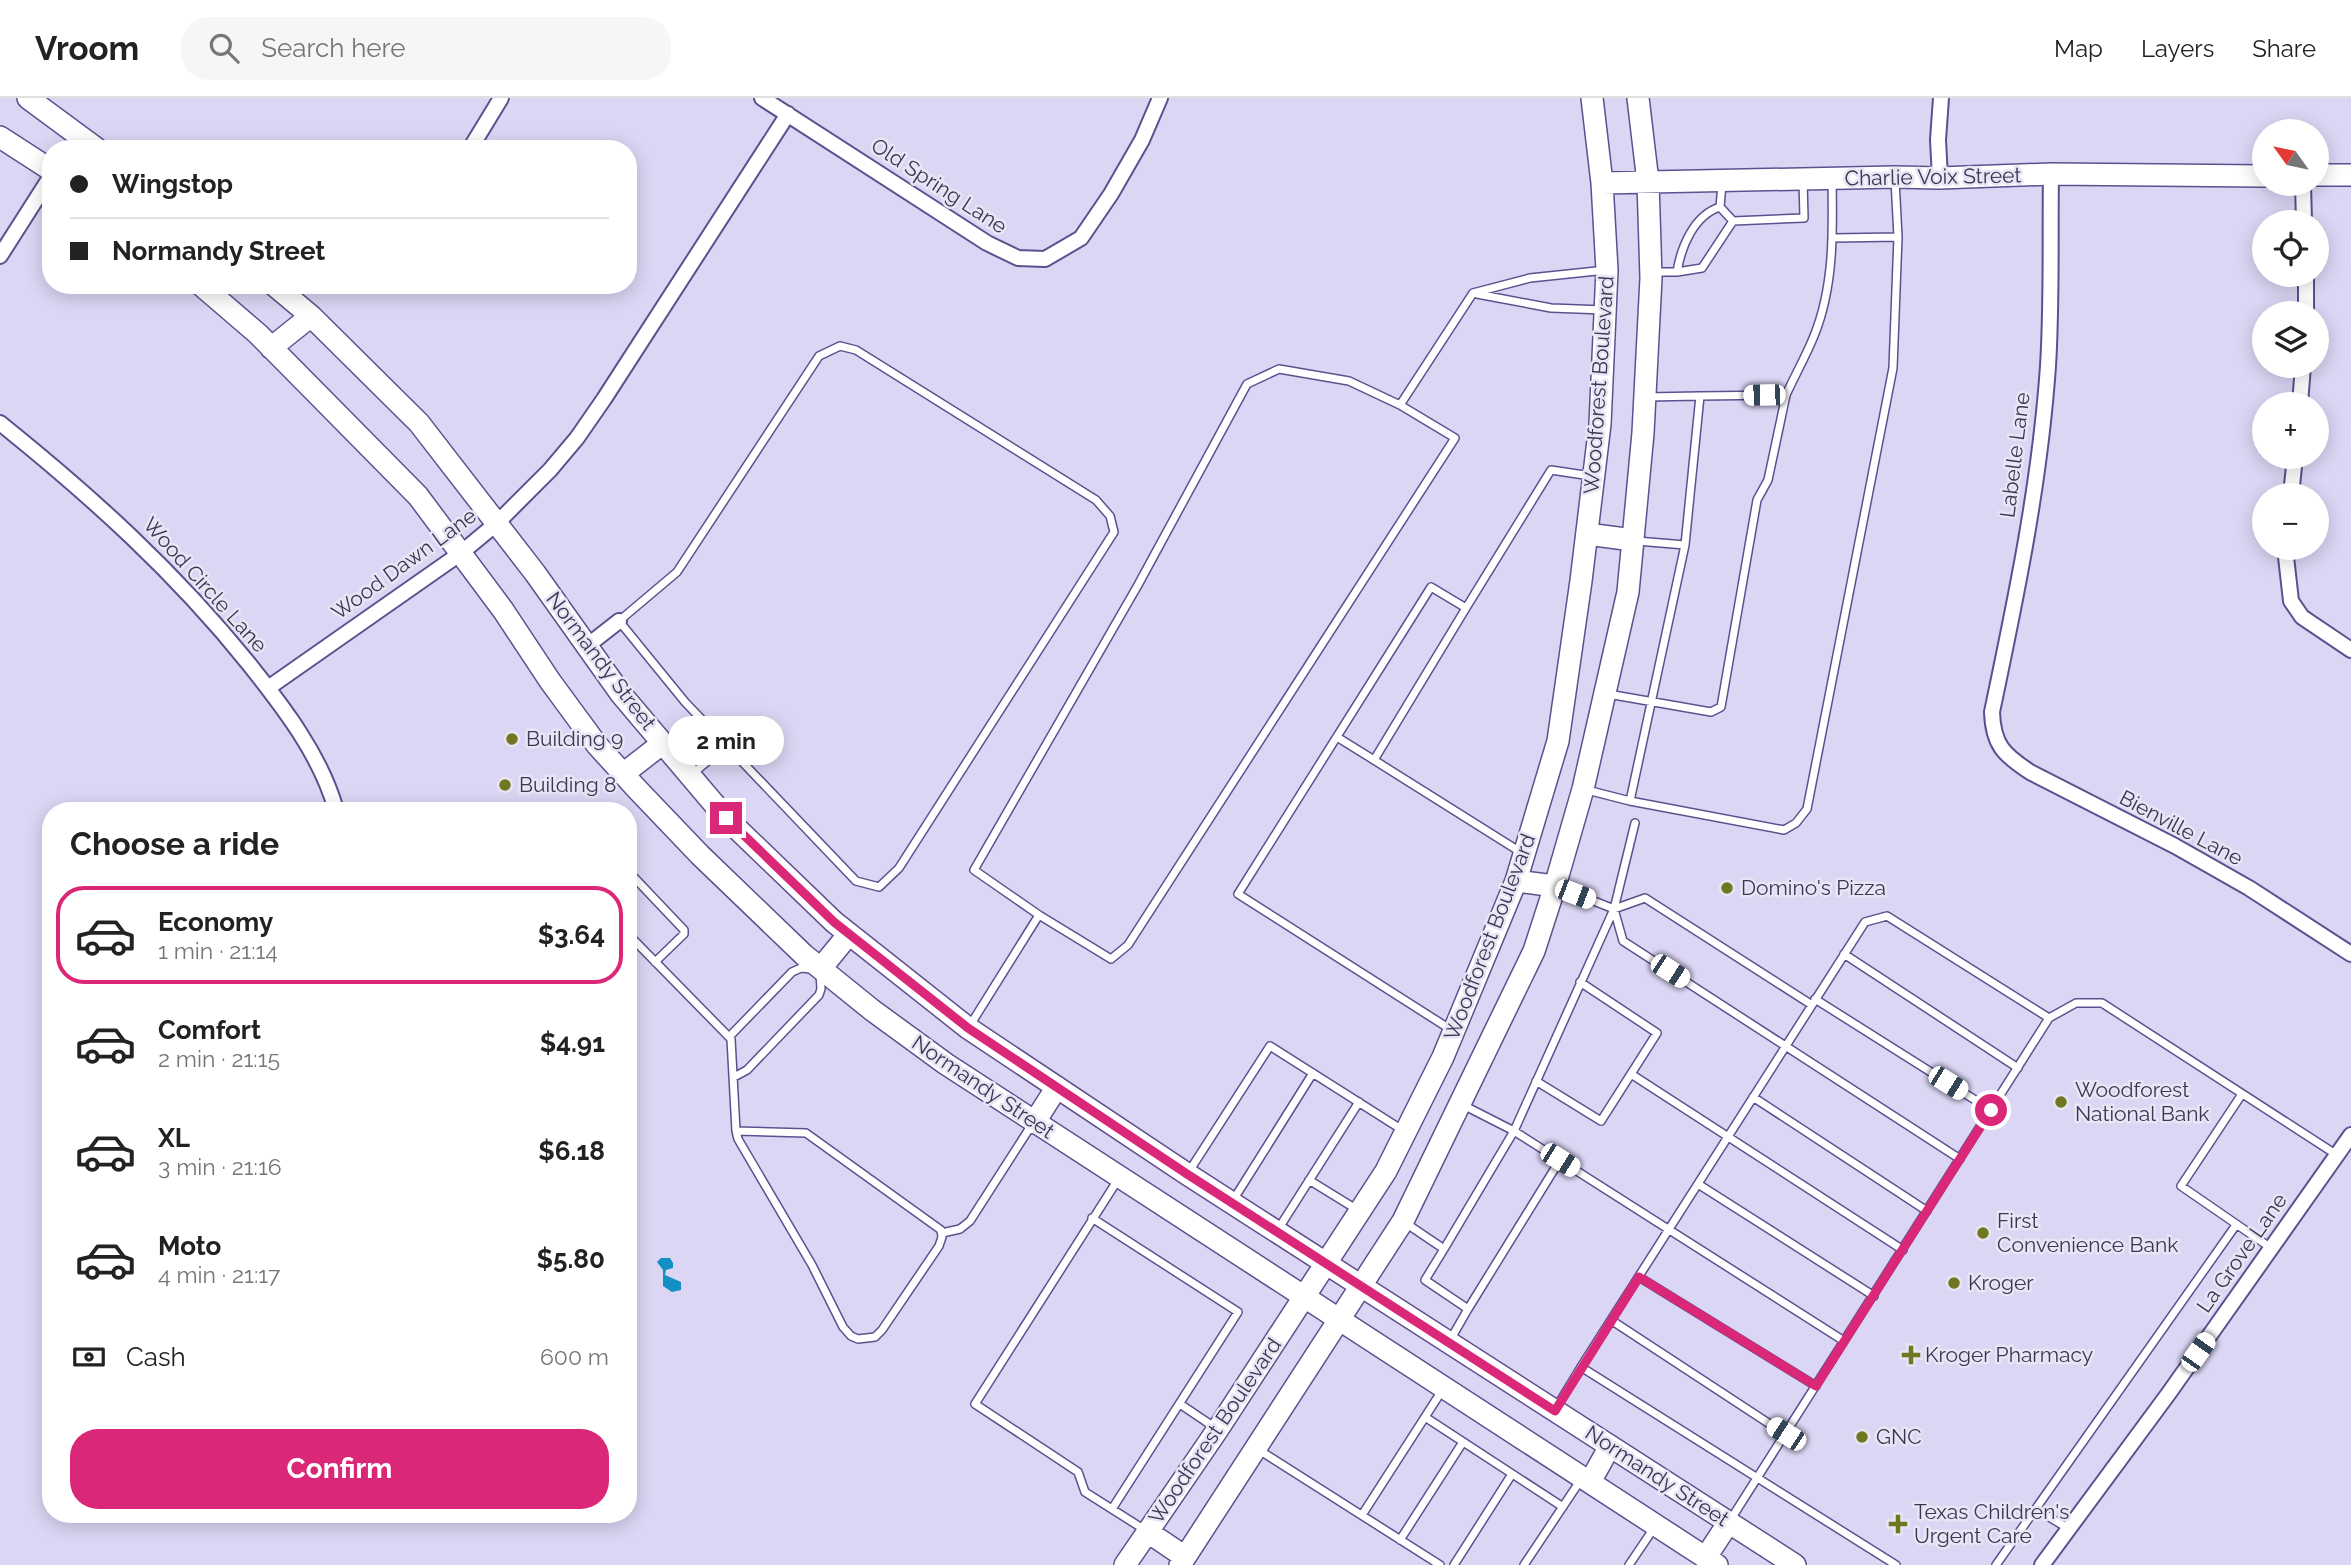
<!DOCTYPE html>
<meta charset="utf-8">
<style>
body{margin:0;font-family:Raleway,sans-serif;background:#f6f6f6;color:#222;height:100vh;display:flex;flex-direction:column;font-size:26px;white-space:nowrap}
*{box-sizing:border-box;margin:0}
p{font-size:23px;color:#767676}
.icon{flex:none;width:38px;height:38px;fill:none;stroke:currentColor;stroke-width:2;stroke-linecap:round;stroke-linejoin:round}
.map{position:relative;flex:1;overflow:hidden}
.sheet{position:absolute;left:42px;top:704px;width:595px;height:721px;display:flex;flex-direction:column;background:#fff;border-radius:28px;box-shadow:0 4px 18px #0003}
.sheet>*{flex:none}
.guide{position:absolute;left:42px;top:42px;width:595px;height:154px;border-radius:28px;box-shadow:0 4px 18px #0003;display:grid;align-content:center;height:154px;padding:0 28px;background:#fff}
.needle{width:46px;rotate:303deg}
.buttons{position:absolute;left:2252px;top:21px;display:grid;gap:14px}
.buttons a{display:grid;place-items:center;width:77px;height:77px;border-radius:50%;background:#fff;box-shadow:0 4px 18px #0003;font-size:35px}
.end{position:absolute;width:32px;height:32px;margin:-16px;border:9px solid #db2777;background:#fff;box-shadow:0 0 0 4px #fff}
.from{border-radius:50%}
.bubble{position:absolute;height:49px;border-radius:24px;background:#fff;box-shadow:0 4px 18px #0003;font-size:23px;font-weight:700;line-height:49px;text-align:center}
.car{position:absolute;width:21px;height:42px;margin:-21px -10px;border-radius:9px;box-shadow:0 0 5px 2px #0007;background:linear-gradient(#fff 24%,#345 0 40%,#fff 0 76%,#345 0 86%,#fff 0)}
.guide b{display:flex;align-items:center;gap:24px;height:66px;font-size:26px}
.guide b+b{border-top:2px solid #e0e0e0}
.guide i{width:18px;height:18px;background:#222}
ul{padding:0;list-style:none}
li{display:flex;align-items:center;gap:21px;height:98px;margin:0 14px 10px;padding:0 14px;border:4px solid transparent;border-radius:28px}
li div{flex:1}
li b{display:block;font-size:26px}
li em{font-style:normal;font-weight:700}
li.active{border-color:#db2777}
li>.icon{width:63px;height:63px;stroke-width:1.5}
h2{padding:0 28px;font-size:32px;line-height:84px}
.pay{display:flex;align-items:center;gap:18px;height:77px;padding:0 28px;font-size:26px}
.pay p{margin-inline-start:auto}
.cta{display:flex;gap:14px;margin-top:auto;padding:14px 28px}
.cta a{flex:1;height:80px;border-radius:28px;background:#db2777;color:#fff;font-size:28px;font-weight:700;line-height:80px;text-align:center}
header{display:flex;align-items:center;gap:42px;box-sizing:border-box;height:98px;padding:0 35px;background:#fff;border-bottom:2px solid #e0e0e0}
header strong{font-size:33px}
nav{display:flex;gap:38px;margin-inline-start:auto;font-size:24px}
.search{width:490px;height:63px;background:#f6f6f6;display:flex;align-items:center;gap:18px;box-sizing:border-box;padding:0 24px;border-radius:28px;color:#767676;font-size:26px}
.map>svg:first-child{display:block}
.water{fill:#128fc3}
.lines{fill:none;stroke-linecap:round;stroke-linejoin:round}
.lane-casing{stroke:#5f4f8f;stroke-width:10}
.street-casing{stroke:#5f4f8f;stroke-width:18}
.secondary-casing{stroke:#5f4f8f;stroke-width:24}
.lane{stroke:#fff;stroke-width:7}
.street{stroke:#fff;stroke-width:14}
.secondary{stroke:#fff;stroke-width:21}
.route{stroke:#db2777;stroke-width:9}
.poi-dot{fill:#707720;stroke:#e8e5f4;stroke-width:2.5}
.labels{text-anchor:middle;stroke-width:5;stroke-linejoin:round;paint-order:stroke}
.street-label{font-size:21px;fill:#3c3653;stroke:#e8e5f4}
.poi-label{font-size:21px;fill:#3c3653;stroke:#e8e5f4;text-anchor:start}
</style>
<header>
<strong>Vroom</strong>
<div class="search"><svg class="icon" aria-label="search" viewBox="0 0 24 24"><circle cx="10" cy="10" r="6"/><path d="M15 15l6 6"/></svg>Search here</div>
<nav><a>Map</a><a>Layers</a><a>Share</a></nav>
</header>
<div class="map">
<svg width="2351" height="1467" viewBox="0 0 2351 1467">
<rect width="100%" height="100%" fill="#dbd6f4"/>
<!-- water -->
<path class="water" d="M 661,1160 L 670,1160 L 673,1165 L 673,1170 L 666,1172 L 665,1177 L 681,1184 L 681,1192 L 672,1194 L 663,1188 L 663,1172 L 657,1164 Z"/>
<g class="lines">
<!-- lane casing -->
<g class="lane-casing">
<path id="lane" d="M 1722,86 L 1720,109 L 1733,123
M 1833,140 L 1898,139 L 1895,82
M 1655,174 L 1677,174 L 1702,170 L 1733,123 L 1804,120 L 1803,83
M 1677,174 C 1681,149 1694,117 1720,109
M 1477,196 L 1551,210 L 1604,212
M 840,248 L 856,252 L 1096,402 L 1110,418 L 1114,434 L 899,770 L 879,789 L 856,783 L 685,604 L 619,523 L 677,474 L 819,258 Z
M 1279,271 L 1349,283 L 1400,307 L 1455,340 L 1128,847 L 1111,861 L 1039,817 L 974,772 L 1138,487 L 1247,286 Z
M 1646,299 L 1700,298
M 1400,307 L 1473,195 L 1530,180 L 1606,172
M 1637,443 L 1685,447
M 1466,510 L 1551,372 L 1591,378
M 1608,596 L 1711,614 L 1721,609 L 1757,402 L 1768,382 L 1786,297
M 1337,639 L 1374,662 L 1466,510 L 1431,489 L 1238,796 L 1453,933
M 677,655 L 709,630
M 1374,662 L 1522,755
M 691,677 L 726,648
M 1587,692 L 1630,703 L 1685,447 L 1700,298 L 1786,297 C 1795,277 1806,258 1814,238 C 1834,189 1833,134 1832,82
M 1630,703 L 1784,732 L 1796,725 L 1807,711 L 1893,270 L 1898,139
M 628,773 L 684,832 L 684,836 L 655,864
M 1556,788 L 1614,811 L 1623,843 L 1960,1061
M 1614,811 L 1645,800 L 1812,907
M 628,836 L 731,941 L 736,1033 L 738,1041 L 812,1167 L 843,1229 L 851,1238 L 858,1241 L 875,1239 L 882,1232 L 939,1148 L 942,1139 L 941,1132 L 806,1035 L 736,1033
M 1844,856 L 2018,970
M 1815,901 L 1991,1012
M 969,929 L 1039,817
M 729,939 L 792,874 L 801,870 L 811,871
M 1631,976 L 1903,1152
M 734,979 L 747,972 L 819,897 L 821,891 L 820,875
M 1536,983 L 1601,1023 L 1657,935 L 1580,884
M 2242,996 L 2181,1088 L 2271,1150
M 1753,999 L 1927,1113
M 1461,1006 L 1514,1033 L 1844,1243
M 1188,1075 L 1270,948 L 1404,1033
M 1119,1080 L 975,1306 L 1078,1374 L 1085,1394 L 1145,1432
M 1309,1082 L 1356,1111
M 1698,1086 L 1874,1198
M 1232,1104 L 1313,975
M 1092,1120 L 1238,1214 L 1112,1411
M 1404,1124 L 1444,1151 L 1514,1033 L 1614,811 L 1635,725
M 1277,1133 L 1359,1004
M 942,1135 L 960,1131 L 970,1123 L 1031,1028
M 1444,1151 L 1425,1182 L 1468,1211 L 1560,1062
M 1639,1179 L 1816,1288
M 1611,1222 L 1785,1336
M 1449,1244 L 1468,1211
M 1180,1306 L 1217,1331
M 1556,1310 L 1581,1269
M 1425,1319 L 1563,1409
M 1259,1352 L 1440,1467
M 2036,1411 L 2069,1431
M 1362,1417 L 1443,1291
M 1731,1421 L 2049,920 L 2076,905 L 2102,905 L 2337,1057
M 1400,1442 L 1463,1344
M 1454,1467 L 1512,1376
M 1524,1467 L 1582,1380
M 1629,1467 L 1654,1430
M 1896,1467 L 1581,1269 L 1865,824 L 1887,818 L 2049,920
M 1996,1467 L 2236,1127"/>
</g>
<!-- street casing -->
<g class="street-casing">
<path id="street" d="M 762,0 L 987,145 L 1018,160 L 1045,161 L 1081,140 L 1111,96 L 1142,42 L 1160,0
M 470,51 L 501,0
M 2051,76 C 2050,140 2052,204 2048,268 C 2040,385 2016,500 1992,614 C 1993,647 2004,657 2030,674 L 2175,748 L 2249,790 L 2351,856
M 1940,80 L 1938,42 L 1941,0
M 2303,86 L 2304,124
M 0,158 L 51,78
M 2306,177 L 2306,215
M 2300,306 L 2303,268
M 0,325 C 92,399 175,474 249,566 C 284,610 321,658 336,712
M 2291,397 L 2295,359
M 2285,450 L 2291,503 L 2302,519 L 2351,552
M 587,548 L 619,523
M 268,590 L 461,455 L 497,425 L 550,372 L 577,340 L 604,301 L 788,16
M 2042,1467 L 2169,1295 L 2351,1037"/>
</g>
<!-- secondary casing -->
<g class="secondary-casing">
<path id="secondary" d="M 28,0 L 97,51
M 0,39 L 51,72
M 2317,77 L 2351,77
M 1602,85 L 1895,79 L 1940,80 L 2051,76 L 2264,78
M 201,187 L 258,236 L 418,398 L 503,512 L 550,583 L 597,647 L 636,690 L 700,757 L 804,857 L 872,912 L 946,966 L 1717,1467
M 274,187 L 311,218 L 419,325 L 535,475 L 621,596 L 726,720 L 834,824 L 968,930 L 1187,1076 L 1795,1467
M 271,250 L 311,218
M 1587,436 L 1633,442
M 623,676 L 663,645
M 1516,783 L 1555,788
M 821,870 L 849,836
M 1034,1025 L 1057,989
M 1590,1384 L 1610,1348
M 1148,1434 L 1185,1459
M 1706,1459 L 1729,1424
M 1125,1467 L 1218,1331 L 1386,1073 L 1443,959 L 1516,783 L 1558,643 L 1581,483 L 1600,326 L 1607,172 L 1602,85 L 1592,0
M 1180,1467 L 1403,1123 L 1534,853 L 1555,788 L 1583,691 L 1628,494 L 1643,335 L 1651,180 L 1648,84 L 1638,0"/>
</g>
<!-- lane -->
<use href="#lane" class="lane"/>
<!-- street -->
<use href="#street" class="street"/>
<!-- secondary -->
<use href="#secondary" class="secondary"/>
</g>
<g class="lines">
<!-- route -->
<path class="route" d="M 726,720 L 834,824 L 968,930 L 1187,1076 L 1555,1313 L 1639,1179 L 1816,1288 L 1991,1012"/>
</g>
<!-- markers -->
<g class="poi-dot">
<circle cx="512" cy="641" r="7"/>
<circle cx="505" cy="687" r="7"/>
<circle cx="1727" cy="790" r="7"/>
<circle cx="2061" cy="1004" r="7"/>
<circle cx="1983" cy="1135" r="7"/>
<circle cx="1954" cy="1185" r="7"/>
<path d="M1907.5 1246.5h7v7h7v7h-7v7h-7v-7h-7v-7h7z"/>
<circle cx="1862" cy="1339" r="7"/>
<path d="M1894.5 1415.5h7v7h7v7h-7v7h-7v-7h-7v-7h7z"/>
</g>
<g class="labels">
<!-- street labels -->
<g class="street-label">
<text transform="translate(1933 79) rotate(-1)" y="7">Charlie Voix Street</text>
<text transform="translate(939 88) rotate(33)" y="7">Old Spring Lane</text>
<text transform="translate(1599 287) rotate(-86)" y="7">Woodforest Boulevard</text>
<text transform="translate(2015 357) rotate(-83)" y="7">Labelle Lane</text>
<text transform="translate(404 466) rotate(-36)" y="7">Wood Dawn Lane</text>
<text transform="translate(205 487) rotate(48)" y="7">Wood Circle Lane</text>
<text transform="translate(601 563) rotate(53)" y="7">Normandy Street</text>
<text transform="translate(2181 730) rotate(28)" y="7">Bienville Lane</text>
<text transform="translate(1490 839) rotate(-69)" y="7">Woodforest Boulevard</text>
<text transform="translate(983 989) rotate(34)" y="7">Normandy Street</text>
<text transform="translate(2242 1155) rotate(-55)" y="7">La Grove Lane</text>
<text transform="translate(1215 1333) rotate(-56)" y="7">Woodforest Boulevard</text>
<text transform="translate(1657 1378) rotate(33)" y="7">Normandy Street</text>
</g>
<!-- poi labels -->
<g class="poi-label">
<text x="526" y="648">Building 9</text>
<text x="519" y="694">Building 8</text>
<text x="1741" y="797">Domino's Pizza</text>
<text x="2075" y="999">Woodforest<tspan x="2075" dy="24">National Bank</tspan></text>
<text x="1997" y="1130">First<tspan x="1997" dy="24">Convenience Bank</tspan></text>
<text x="1968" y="1192">Kroger</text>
<text x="1925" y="1264">Kroger Pharmacy</text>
<text x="1876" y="1346">GNC</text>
<text x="1914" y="1421">Texas Children's<tspan x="1914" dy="24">Urgent Care</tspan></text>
</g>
</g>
</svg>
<div class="buttons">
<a><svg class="needle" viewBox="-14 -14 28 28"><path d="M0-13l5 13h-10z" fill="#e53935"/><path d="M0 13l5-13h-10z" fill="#767676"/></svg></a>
<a><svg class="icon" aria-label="locate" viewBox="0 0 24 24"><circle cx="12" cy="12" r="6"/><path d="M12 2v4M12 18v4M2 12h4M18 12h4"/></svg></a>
<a><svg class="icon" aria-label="layers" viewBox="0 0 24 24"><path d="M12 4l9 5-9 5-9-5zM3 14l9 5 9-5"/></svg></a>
<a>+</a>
<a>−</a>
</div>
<i class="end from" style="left:1991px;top:1012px"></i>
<i class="end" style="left:726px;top:720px"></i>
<div class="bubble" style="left:668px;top:618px;width:116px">2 min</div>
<i class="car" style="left:1764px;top:297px;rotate:269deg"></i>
<i class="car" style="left:1575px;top:796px;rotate:111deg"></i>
<i class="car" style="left:1670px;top:873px;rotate:123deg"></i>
<i class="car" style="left:1948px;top:985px;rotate:122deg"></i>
<i class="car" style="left:1560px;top:1062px;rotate:122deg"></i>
<i class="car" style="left:2198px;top:1254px;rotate:35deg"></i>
<i class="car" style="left:1786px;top:1336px;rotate:303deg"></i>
<div class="guide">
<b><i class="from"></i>Wingstop</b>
<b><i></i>Normandy Street</b>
</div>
<section class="sheet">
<h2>Choose a ride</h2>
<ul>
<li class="active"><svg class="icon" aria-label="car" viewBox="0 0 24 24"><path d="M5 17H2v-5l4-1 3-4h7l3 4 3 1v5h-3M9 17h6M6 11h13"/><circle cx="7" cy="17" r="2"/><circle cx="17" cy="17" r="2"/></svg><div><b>Economy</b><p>1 min · 21:14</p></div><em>$3.64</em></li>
<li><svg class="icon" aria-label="car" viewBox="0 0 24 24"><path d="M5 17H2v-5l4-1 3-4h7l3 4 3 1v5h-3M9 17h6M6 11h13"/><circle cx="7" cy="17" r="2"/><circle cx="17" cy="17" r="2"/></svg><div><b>Comfort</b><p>2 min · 21:15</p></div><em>$4.91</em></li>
<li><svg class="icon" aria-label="car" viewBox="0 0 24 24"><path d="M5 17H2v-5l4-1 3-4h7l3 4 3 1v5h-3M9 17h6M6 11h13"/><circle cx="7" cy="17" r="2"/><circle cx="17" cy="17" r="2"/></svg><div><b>XL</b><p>3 min · 21:16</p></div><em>$6.18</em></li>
<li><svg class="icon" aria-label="car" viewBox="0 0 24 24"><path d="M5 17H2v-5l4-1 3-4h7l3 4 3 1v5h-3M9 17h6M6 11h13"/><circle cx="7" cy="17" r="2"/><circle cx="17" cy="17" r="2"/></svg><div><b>Moto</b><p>4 min · 21:17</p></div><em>$5.80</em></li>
</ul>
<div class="pay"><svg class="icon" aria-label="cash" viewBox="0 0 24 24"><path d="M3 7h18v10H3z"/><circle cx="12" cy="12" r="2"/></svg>Cash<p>600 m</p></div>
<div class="cta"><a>Confirm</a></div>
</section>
</div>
